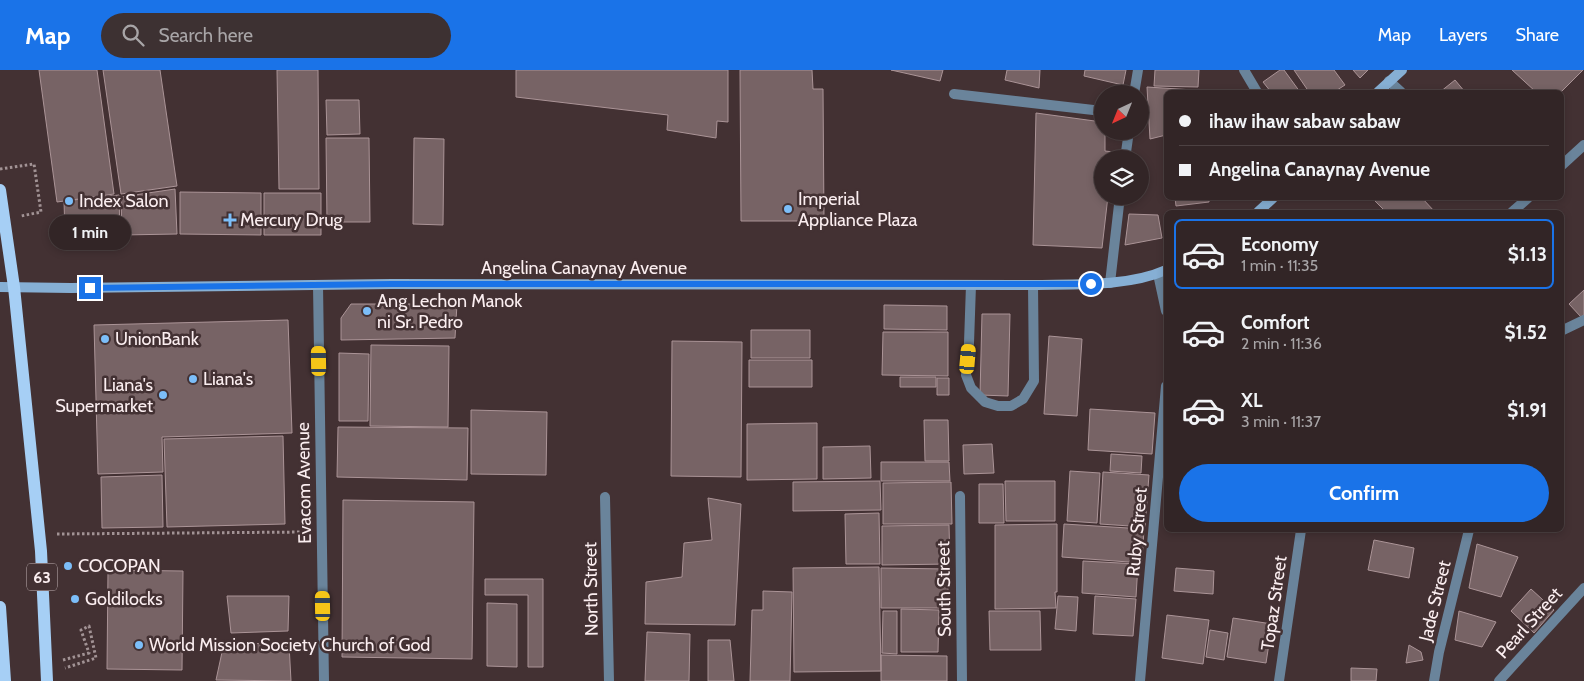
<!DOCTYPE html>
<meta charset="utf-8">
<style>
body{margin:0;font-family:Cabin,sans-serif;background:#3d3132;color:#f1f3f6;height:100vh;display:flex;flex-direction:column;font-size:19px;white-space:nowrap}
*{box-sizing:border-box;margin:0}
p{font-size:16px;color:#a8a5a7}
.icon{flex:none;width:28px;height:28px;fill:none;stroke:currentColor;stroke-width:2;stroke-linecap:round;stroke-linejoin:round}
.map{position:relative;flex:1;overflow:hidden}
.side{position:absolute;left:1164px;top:140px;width:400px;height:322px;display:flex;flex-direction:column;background:#322526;border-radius:8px;box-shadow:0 2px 8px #0003,0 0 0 1px #4d4243}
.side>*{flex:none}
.banner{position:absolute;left:1164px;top:20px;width:400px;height:110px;border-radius:8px;box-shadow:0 2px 8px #0003,0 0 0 1px #4d4243;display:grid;align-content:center;height:110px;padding:0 15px;background:#322526}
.needle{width:32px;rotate:223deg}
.buttons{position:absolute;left:1094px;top:15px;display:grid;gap:10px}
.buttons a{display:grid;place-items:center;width:55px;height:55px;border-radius:50%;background:#322526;box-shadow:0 2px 8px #0003,0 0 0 1px #4d4243;font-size:25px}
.end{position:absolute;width:22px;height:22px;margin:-11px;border:6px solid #1a73e8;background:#fff;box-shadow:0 0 0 2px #fff}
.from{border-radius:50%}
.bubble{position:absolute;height:35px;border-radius:18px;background:#322526;box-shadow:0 2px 8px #0003,0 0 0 1px #4d4243;font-size:16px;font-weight:700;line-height:35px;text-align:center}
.car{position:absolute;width:15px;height:30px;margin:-15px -8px;border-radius:6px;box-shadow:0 0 4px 1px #0007;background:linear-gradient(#f5c518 24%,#345 0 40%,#f5c518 0 76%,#345 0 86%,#f5c518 0)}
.banner b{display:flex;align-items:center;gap:18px;height:48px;font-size:19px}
.banner b+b{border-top:1px solid #4d4243}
.banner i{width:12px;height:12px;background:#f1f3f6}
ul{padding:9px 0 0;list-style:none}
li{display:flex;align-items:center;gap:15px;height:70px;margin:0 10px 8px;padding:0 5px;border:2px solid transparent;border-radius:8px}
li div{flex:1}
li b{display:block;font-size:19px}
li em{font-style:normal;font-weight:700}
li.active{border-color:#1a73e8}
li>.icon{width:45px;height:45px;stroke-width:1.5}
.primary-button{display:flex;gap:10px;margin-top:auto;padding:10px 15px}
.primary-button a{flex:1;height:58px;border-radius:30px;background:#1a73e8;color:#fff;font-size:20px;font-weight:700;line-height:58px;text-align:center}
header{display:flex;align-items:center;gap:30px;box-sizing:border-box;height:70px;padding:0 25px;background:#1a73e8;color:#fff}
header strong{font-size:24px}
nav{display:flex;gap:28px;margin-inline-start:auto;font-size:18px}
.search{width:350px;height:45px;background:#3d3132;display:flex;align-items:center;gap:12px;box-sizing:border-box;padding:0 18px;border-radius:28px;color:#a8a5a7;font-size:19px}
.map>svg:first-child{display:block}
.building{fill:#776365;stroke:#ab9497}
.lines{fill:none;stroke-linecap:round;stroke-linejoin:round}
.path{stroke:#a29395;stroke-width:3;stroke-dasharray:2.5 2.5;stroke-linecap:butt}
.service{stroke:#6a849b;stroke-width:10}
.minor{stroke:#6a849b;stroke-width:10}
.secondary{stroke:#86afd4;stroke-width:10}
.primary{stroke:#a6cff5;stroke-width:12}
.route{stroke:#1a73e8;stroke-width:6}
.poi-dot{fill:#7cbef9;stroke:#433133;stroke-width:2}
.labels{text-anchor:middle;stroke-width:5;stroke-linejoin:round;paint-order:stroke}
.shield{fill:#433133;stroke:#c4b5b7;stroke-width:1}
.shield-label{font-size:16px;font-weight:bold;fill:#fbeef0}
.poi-label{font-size:18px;fill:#fbeef0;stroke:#433133;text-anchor:start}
.street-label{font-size:18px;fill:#fbeef0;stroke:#433133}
</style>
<header>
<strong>Map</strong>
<div class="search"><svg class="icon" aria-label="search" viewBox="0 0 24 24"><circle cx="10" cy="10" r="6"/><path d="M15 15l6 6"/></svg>Search here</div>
<nav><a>Map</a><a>Layers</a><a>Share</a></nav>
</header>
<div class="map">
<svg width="1584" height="611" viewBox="0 0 1584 611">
<rect width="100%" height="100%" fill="#433133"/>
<!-- building -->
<path class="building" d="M 39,0 L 97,0 L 114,124 L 57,132 Z
M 103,0 L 160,0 L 177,116 L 121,124 Z
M 277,0 L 318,0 L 319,119 L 279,119 Z
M 516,0 L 728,0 L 728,52 L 717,51 L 716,68 L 667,60 L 668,45 L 516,27 Z
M 740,0 L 812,0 L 813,19 L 823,19 L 824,151 L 741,151 Z
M 891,0 L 943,0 L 940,11 Z
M 1007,0 L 1040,0 L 1039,18 L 1005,10 Z
M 1085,0 L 1126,0 L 1123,15 L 1084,6 Z
M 1155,0 L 1199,0 L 1198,17 L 1154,16 Z
M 1280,0 L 1284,0 L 1300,22 L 1271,22 L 1263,12 Z
M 1294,0 L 1334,0 L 1345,15 L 1334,22 L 1309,22 Z
M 1353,0 L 1368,0 L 1360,8 Z
M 1512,0 L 1583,0 L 1561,22 L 1536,22 Z
M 1455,10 L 1465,22 L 1440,22 Z
M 1147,17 L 1225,22 L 1166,22 L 1166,65 L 1150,69 Z
M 326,30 L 359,30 L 360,64 L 327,65 Z
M 1036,43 L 1102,52 L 1102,61 L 1105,61 L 1105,81 L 1114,82 L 1113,89 L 1102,89 L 1102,126 L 1108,126 L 1102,178 L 1033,175 Z
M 326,68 L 369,68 L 370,152 L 327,152 Z
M 414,68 L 444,69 L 443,155 L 413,154 Z
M 175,119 L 177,164 L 122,165 L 121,127 Z
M 180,122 L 261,123 L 261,165 L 180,164 Z
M 264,123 L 321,123 L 321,165 L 264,165 Z
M 119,125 L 120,163 L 65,164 L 64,131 Z
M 1175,128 L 1209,128 L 1209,132 L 1176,136 Z
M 1372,128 L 1422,128 L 1435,142 L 1386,142 Z
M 1129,144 L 1158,145 L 1162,168 L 1125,175 Z
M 1584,220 L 1584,245 L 1581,247 L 1569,234 Z
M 351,234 L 457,234 L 455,268 L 341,270 L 341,248 Z
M 884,235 L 947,236 L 947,260 L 884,259 Z
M 982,244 L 1010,244 L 1008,326 L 980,325 Z
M 288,250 L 292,363 L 162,367 L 163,402 L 98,404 L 94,255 Z
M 751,260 L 810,260 L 810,288 L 751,288 Z
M 883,262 L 948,262 L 948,306 L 882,305 Z
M 1049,266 L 1082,269 L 1077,346 L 1044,344 Z
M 672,271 L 742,272 L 741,407 L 671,406 Z
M 371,275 L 449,276 L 448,357 L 370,356 Z
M 339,283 L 369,284 L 368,351 L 339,351 Z
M 749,290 L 812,290 L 812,317 L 749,317 Z
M 900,307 L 936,307 L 936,317 L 900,317 Z
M 937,308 L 949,308 L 949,325 L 937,325 Z
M 1090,339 L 1155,343 L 1152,384 L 1088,380 Z
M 471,340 L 547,342 L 546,405 L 471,404 Z
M 924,350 L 948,350 L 949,391 L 925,391 Z
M 817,353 L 817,409 L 747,410 L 747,354 Z
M 338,357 L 468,358 L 467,410 L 337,407 Z
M 283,366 L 285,454 L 167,457 L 164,369 Z
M 992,374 L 994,403 L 964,404 L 963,375 Z
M 870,376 L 871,408 L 823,409 L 823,377 Z
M 1111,384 L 1142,386 L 1141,403 L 1110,401 Z
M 881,392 L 949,392 L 950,411 L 881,411 Z
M 1070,401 L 1100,403 L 1097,453 L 1067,451 Z
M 1103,402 L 1149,405 L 1145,457 L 1100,454 Z
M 162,405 L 163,457 L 102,458 L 101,407 Z
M 880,411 L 881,440 L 793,441 L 793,412 Z
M 1005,411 L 1055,411 L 1055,451 L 1006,451 Z
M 951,412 L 952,454 L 883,454 L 883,413 Z
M 979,414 L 1003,414 L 1004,453 L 979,453 Z
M 708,428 L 741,434 L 735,555 L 645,554 L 646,512 L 682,507 L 684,473 L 712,470 Z
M 343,430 L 474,432 L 472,589 L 342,587 Z
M 879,443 L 880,494 L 846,494 L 845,444 Z
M 1057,454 L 1057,522 L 1055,522 L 1056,538 L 995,539 L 995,455 Z
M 1064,454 L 1144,459 L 1142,493 L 1062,487 Z
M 949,455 L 950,494 L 882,495 L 882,456 Z
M 1374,470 L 1414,478 L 1409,508 L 1368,500 Z
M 1477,474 L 1518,487 L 1501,527 L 1469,518 Z
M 1083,491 L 1138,494 L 1136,527 L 1082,523 Z
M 879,497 L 881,601 L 794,602 L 793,498 Z
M 881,498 L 948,499 L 948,538 L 881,538 Z
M 1176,498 L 1214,501 L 1213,524 L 1174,521 Z
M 108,500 L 183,501 L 182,600 L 107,599 Z
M 485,509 L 543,509 L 543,597 L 528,597 L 528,525 L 485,525 Z
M 1531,519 L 1554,540 L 1534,563 L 1511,541 Z
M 763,521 L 792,522 L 790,611 L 750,611 L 752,540 L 763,540 Z
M 227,526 L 289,526 L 288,561 L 231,563 Z
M 1058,526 L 1078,527 L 1076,561 L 1055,559 Z
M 1095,526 L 1136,529 L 1133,566 L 1093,564 Z
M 487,533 L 517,534 L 517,597 L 487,596 Z
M 901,539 L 939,540 L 938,582 L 901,582 Z
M 883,541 L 897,541 L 897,584 L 882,583 Z
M 989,541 L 1040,541 L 1041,580 L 990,580 Z
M 1459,541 L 1496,552 L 1482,577 L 1455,570 Z
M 1167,545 L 1209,550 L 1203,594 L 1162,588 Z
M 1233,548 L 1272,554 L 1266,593 L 1227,587 Z
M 1210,560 L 1228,563 L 1224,590 L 1206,587 Z
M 647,562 L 690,564 L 689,611 L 645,611 Z
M 708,570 L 730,570 L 734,611 L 708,611 Z
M 224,573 L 289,574 L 291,611 L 216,610 Z
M 1409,575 L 1421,582 L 1423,590 L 1406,593 Z
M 881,585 L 947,586 L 947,611 L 881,611 Z
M 1351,598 L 1377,599 L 1376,611 L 1351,611 Z"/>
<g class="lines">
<!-- path -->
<path class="path" d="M 0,99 L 34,94 L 41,142 L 21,146
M 57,464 L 306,462
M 63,590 L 89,583 L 81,560 L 89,556 L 96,588 L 65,598"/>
<!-- service -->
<path class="service" d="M 1389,11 L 1401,22
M 971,215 L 969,273 L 966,305 L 971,318 L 985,332 L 998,336 L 1011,336 L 1023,329 L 1034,311 L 1033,215"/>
<!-- minor -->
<path class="minor" d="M 1244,0 L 1257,22
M 954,24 L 1102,41
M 1134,24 L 1138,0
M 1125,89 L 1129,61
M 1561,96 L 1584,75
M 1512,142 L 1528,128
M 1158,204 L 1166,241
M 1110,213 L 1120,126
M 318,215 L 324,611
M 1561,261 L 1584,250
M 960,426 L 962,611
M 605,427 L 609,611
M 1140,611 L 1166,316
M 1279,611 L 1301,460
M 1434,611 L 1439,582 L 1469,460
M 1499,611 L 1584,518"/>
<!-- secondary -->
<path class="secondary" d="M 1378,22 L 1402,0
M 1258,142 L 1273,128
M 0,217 L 71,218 L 392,214 L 1033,215 C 1074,214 1128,217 1166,200"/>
<!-- primary -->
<path class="primary" d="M 0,120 L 14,217 L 41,481 L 47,611
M 0,537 L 5,611"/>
</g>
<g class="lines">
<!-- route -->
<path class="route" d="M 90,218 L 392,214 L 1091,214"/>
</g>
<!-- markers -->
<g class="poi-dot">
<circle cx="69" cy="131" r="5"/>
<circle cx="788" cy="139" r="5"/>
<path d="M227.5 142.5h5v5h5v5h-5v5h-5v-5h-5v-5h5z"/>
<circle cx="367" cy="241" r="5"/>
<circle cx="105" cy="269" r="5"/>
<circle cx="193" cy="309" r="5"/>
<circle cx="163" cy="325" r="5"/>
<circle cx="68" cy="496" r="5"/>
<circle cx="75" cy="529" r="5"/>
<circle cx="139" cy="575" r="5"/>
</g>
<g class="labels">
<!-- shield labels -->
<rect class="shield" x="27" y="493.5" width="30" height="27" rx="4"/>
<g class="shield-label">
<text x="42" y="513">63</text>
</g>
<!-- poi labels -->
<g class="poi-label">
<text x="798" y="135">Imperial<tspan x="798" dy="21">Appliance Plaza</tspan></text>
<text x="79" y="137">Index Salon</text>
<text x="240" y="156">Mercury Drug</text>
<text x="377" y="237">Ang Lechon Manok<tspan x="377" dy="21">ni Sr. Pedro</tspan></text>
<text x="115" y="275">UnionBank</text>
<text x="203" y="315">Liana's</text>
<text x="153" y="321" text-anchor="end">Liana's<tspan x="153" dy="21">Supermarket</tspan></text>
<text x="78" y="502">COCOPAN</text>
<text x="85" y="535">Goldilocks</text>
<text x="149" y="581">World Mission Society Church of God</text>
</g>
<!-- street labels -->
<g class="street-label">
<text x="584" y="204">Angelina Canaynay Avenue</text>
<text transform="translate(304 413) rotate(-91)" y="6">Evacom Avenue</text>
<text transform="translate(1137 462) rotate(-85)" y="6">Ruby Street</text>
<text transform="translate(591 519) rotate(-91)" y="6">North Street</text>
<text transform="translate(944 519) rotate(-91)" y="6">South Street</text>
<text transform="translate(1435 531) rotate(-76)" y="6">Jade Street</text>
<text transform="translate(1274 533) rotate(-82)" y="6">Topaz Street</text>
<text transform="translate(1529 553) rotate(-48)" y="6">Pearl Street</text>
</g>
</g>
</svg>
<div class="buttons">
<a><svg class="needle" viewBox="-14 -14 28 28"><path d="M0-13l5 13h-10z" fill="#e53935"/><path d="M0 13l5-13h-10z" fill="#a8a5a7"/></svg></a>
<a><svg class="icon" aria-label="layers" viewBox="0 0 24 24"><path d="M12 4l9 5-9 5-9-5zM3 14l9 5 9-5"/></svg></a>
</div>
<i class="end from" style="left:1091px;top:214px"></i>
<i class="end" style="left:90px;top:218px"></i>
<div class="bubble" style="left:49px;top:145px;width:82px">1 min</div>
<i class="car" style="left:968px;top:289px;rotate:5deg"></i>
<i class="car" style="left:319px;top:291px;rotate:359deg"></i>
<i class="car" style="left:323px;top:536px;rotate:359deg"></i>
<div class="banner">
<b><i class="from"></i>ihaw ihaw sabaw sabaw</b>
<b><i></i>Angelina Canaynay Avenue</b>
</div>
<section class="side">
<ul>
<li class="active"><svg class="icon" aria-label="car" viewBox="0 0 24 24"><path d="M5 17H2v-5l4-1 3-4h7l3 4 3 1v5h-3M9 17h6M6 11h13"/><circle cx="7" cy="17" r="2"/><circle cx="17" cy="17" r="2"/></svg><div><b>Economy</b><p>1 min · 11:35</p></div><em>$1.13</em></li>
<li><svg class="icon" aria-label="car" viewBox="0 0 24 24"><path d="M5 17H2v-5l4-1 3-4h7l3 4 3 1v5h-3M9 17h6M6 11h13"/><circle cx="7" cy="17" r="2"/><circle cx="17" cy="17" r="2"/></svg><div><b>Comfort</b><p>2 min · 11:36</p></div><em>$1.52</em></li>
<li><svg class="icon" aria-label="car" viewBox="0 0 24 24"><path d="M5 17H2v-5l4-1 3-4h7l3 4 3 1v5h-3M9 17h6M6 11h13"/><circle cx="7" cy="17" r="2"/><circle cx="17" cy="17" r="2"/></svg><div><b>XL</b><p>3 min · 11:37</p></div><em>$1.91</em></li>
</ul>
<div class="primary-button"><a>Confirm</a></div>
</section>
</div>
